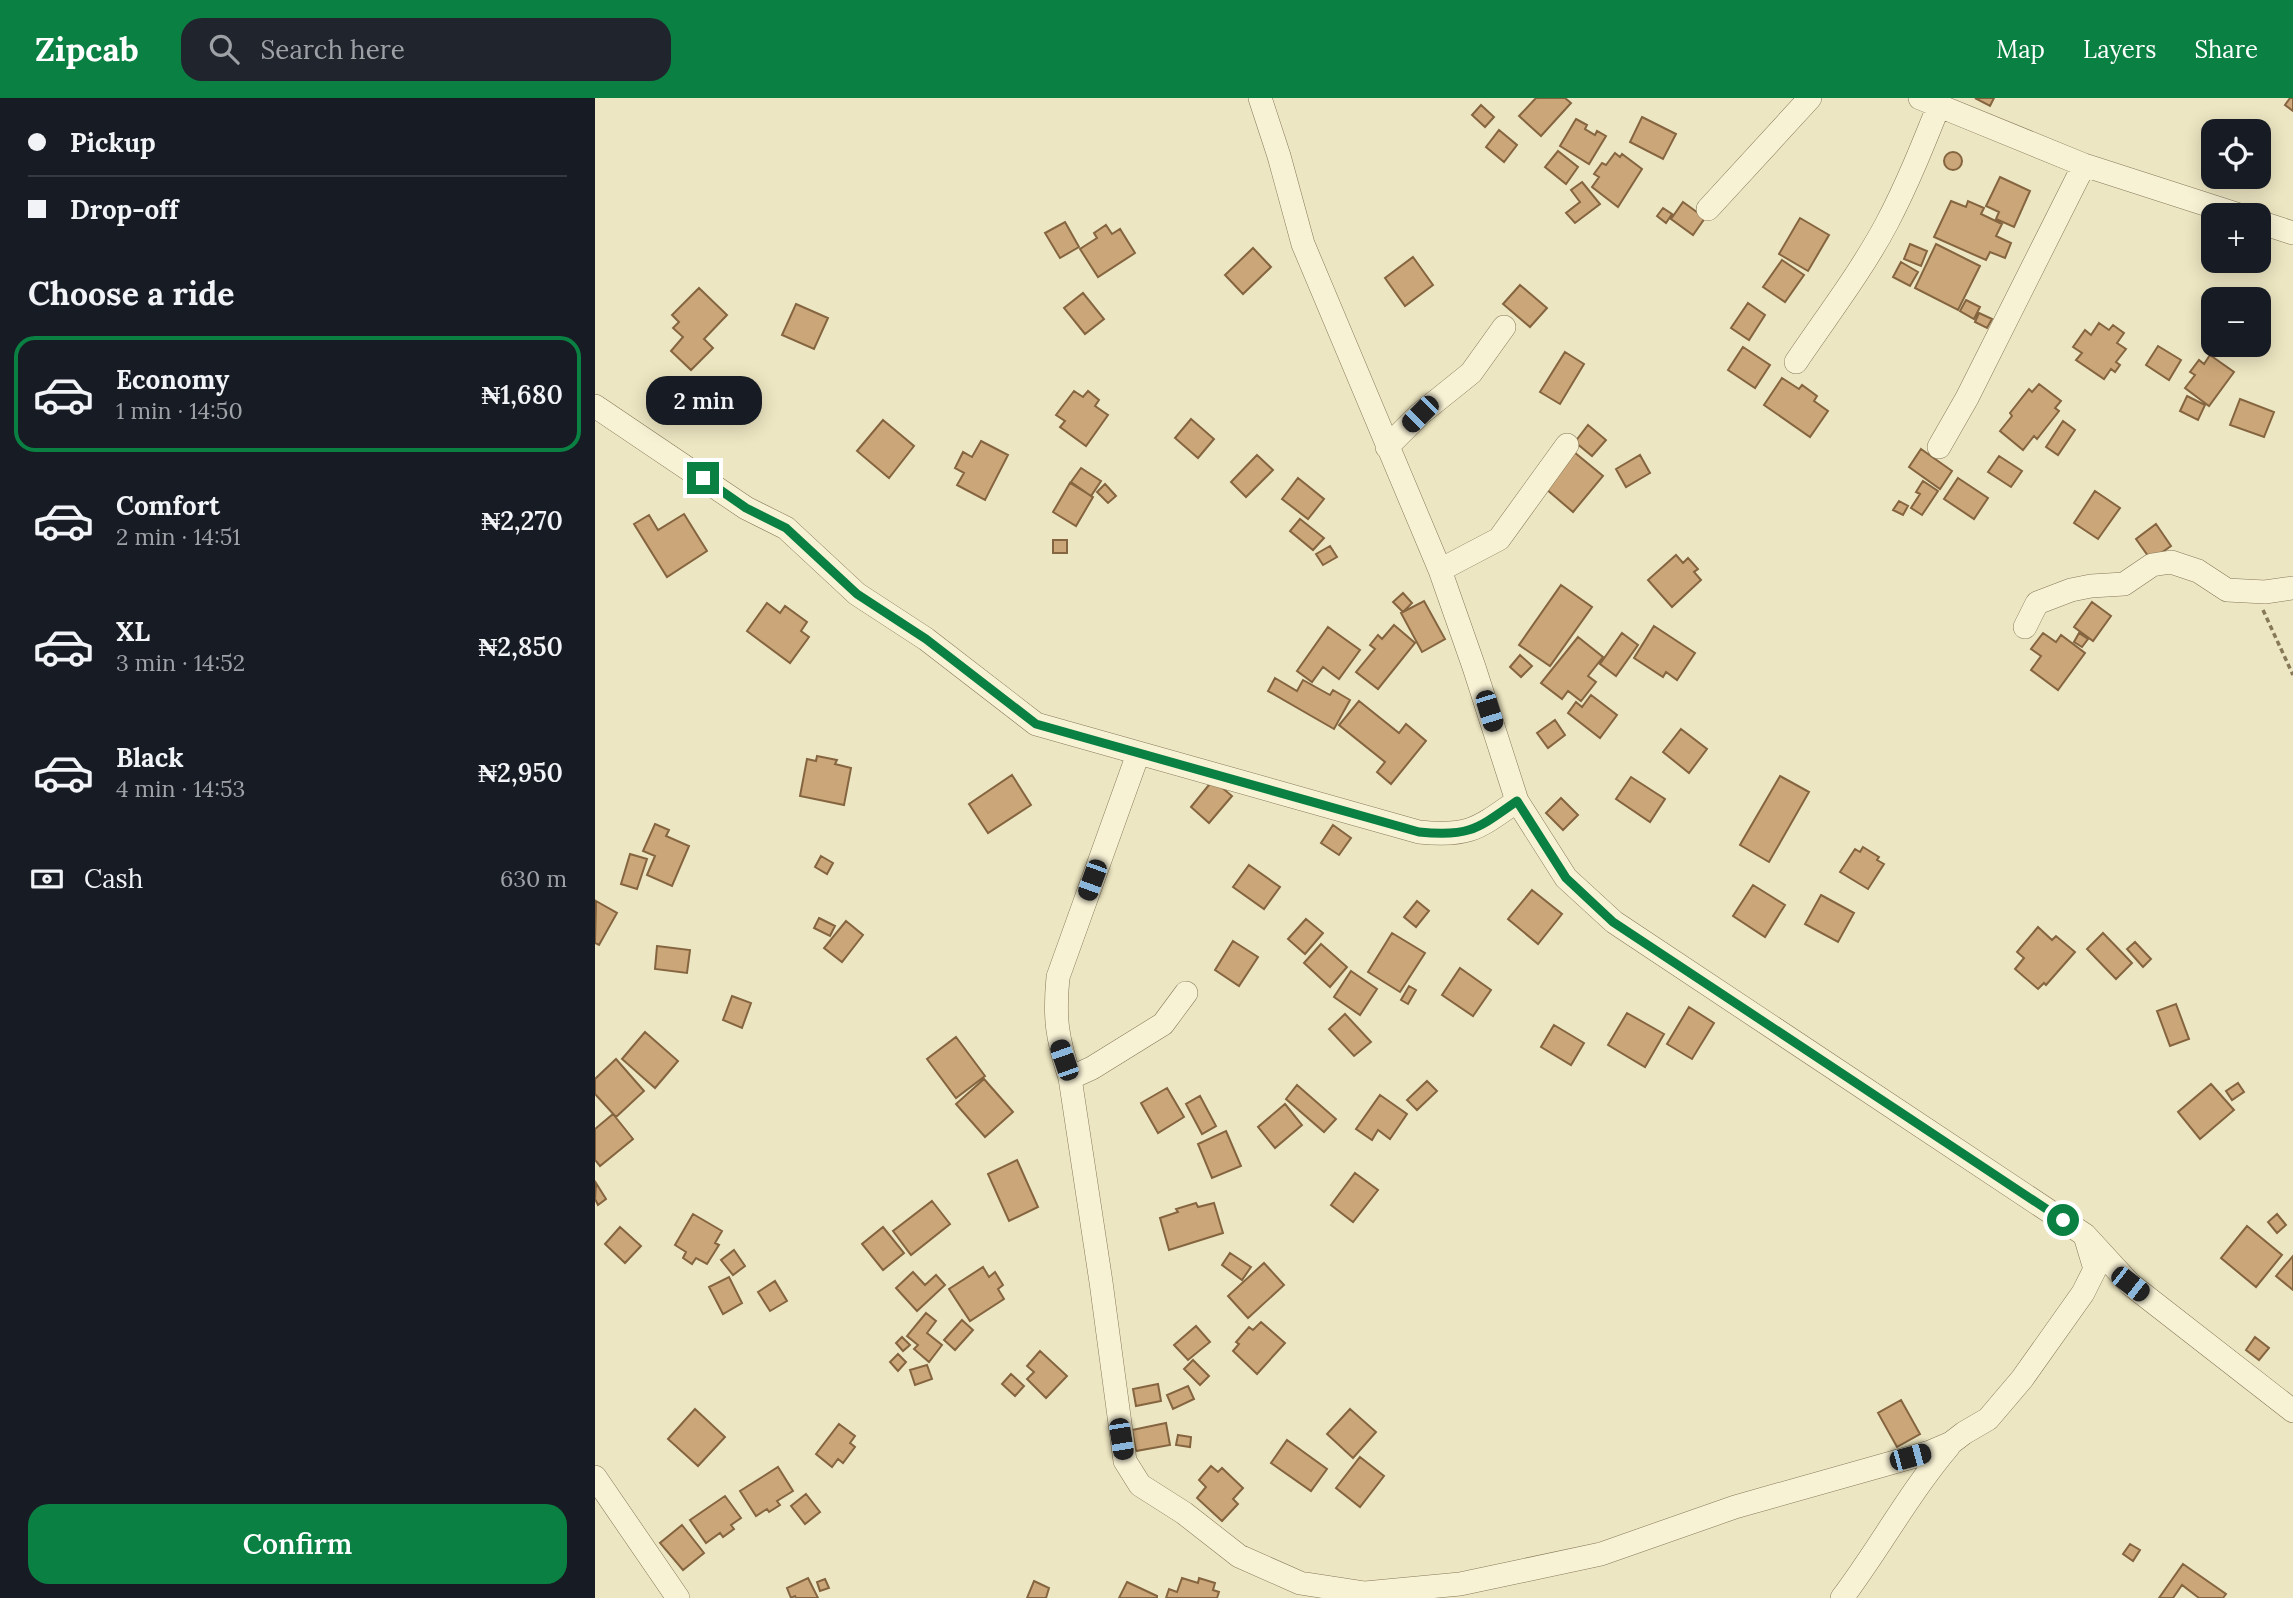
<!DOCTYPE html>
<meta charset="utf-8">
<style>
body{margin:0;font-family:Lora,serif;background:#20242c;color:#f1f3f6;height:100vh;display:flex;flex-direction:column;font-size:26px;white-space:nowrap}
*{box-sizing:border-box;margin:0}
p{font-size:23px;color:#9ea1a6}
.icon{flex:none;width:38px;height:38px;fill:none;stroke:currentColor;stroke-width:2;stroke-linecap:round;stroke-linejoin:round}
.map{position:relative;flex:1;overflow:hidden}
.sheet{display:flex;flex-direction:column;background:#171b24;width:595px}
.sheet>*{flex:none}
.hud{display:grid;align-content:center;height:154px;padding:0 28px;background:#171b24}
.fabs{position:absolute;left:1606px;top:21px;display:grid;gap:14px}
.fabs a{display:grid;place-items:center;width:70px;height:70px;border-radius:14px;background:#171b24;box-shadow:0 4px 18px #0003;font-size:35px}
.end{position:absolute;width:32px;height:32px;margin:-16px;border:9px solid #0b8043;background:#fff;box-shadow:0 0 0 4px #fff}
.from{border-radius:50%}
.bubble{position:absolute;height:49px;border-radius:21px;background:#171b24;box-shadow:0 4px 18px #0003;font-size:23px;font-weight:600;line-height:49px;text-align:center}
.car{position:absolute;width:21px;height:42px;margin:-21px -10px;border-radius:9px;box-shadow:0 0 5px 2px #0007;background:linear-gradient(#222 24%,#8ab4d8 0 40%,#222 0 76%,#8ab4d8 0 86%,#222 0)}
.hud b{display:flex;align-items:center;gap:24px;height:66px;font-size:26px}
.hud b+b{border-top:2px solid #363941}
.hud i{width:18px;height:18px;background:#f1f3f6}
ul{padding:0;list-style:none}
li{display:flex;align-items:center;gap:21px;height:116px;margin:0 14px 10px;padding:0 14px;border:4px solid transparent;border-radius:21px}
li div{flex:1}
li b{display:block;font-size:26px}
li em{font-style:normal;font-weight:600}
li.current{border-color:#0b8043}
li>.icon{width:63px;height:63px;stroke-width:1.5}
h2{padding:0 28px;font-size:32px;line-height:84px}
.pay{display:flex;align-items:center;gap:18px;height:77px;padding:0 28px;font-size:26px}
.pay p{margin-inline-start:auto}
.cta{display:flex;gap:14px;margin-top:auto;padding:14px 28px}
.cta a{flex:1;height:80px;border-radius:21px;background:#0b8043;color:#fff;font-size:28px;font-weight:600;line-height:80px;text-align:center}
header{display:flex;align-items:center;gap:42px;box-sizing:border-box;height:98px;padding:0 35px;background:#0b8043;color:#fff}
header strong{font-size:33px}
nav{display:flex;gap:38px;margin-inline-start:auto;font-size:24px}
.search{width:490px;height:63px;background:#20242c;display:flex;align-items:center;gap:18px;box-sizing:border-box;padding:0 24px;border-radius:21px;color:#9ea1a6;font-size:26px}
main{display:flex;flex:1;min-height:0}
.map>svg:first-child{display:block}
.building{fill:#cba678;stroke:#856540;stroke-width:2}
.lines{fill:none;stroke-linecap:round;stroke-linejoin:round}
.minor-casing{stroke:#867859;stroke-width:24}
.path{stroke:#867859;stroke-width:3.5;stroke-dasharray:5 3.5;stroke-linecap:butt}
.minor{stroke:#f8f2d5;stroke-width:23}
.route{stroke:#0b8043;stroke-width:9}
</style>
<header>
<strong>Zipcab</strong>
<div class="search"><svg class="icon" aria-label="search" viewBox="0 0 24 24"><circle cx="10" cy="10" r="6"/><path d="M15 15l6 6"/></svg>Search here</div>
<nav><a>Map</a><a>Layers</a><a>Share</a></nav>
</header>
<main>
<section class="sheet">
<div class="hud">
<b><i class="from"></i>Pickup</b>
<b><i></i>Drop-off</b>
</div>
<h2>Choose a ride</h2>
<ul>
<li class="current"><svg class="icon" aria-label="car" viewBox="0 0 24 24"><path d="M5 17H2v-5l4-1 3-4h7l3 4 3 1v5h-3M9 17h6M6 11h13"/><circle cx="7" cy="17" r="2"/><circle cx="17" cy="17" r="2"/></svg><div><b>Economy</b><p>1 min · 14:50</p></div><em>₦1,680</em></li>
<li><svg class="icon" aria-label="car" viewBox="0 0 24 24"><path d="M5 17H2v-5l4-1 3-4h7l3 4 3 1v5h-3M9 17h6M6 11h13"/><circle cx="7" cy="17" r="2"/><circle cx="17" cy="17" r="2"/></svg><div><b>Comfort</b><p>2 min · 14:51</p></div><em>₦2,270</em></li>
<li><svg class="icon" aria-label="car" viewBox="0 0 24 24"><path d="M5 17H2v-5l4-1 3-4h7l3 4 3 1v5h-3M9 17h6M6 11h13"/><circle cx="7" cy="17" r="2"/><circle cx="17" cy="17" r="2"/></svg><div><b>XL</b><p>3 min · 14:52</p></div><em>₦2,850</em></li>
<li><svg class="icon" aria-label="car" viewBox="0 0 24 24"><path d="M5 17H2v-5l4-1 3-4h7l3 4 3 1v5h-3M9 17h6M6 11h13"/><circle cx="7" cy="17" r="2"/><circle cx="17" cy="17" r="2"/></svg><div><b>Black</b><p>4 min · 14:53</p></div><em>₦2,950</em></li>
</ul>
<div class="pay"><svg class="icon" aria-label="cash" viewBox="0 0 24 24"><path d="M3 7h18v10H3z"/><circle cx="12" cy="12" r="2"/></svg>Cash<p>630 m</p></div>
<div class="cta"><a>Confirm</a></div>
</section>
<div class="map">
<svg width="1698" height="1500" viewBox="0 0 1698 1500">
<rect width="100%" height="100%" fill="#ede6c2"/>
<!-- building -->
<path class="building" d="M 941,0 L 970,0 L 976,5 L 946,38 L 924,18 Z
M 1380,0 L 1399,0 L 1395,8 Z
M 1695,0 L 1698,0 L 1698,13 L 1690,7 Z
M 886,7 L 899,19 L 890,29 L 877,17 Z
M 1047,19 L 1081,36 L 1068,61 L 1035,44 Z
M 981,21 L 992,27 L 990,31 L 1000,37 L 1002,33 L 1011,38 L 994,66 L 965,48 Z
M 904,32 L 922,47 L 909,64 L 891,49 Z
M 963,53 L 983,69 L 971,86 L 950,69 Z
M1349 63a9 9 0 1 1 18 0a9 9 0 1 1-18 0Z
M 1020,55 L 1025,59 L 1027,56 L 1047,71 L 1023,109 L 997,89 L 1004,79 L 999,76 L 1007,65 L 1011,67 Z
M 1405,79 L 1435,93 L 1419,129 L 1401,121 L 1404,114 L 1391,108 Z
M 987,84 L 1005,106 L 980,125 L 971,115 L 985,104 L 976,92 Z
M 1356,103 L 1371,109 L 1373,103 L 1389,110 L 1386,116 L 1407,126 L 1401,138 L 1416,145 L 1410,160 L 1395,154 L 1391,162 L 1339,139 Z
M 1088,104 L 1110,120 L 1098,137 L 1076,121 Z
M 1068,110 L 1077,116 L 1071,125 L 1062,118 Z
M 1205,120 L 1234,137 L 1213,173 L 1184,156 Z
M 470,124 L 484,149 L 465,160 L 450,135 Z
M 511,127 L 517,136 L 525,131 L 540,155 L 503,179 L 485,151 L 502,140 L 499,135 Z
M 1315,146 L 1332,153 L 1326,168 L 1309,161 Z
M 1341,146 L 1385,168 L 1363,212 L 1320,190 Z
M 658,150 L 676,169 L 648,196 L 630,177 Z
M 818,159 L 838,187 L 810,208 L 790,180 Z
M 1187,162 L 1209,177 L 1190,204 L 1168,189 Z
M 1306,164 L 1323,174 L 1315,188 L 1298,179 Z
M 925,187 L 952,210 L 935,229 L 908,206 Z
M 104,190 L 132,217 L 109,241 L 118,250 L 96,272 L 76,253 L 88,239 L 78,230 L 84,224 L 77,217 Z
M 488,195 L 509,221 L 490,236 L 469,210 Z
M 1371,202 L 1385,209 L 1379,221 L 1365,213 Z
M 1153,205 L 1170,217 L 1154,242 L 1136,230 Z
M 201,206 L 233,220 L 219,251 L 187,237 Z
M 1384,215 L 1397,221 L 1392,230 L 1380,224 Z
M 1504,225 L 1514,232 L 1518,227 L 1529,235 L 1522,245 L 1531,251 L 1521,264 L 1525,267 L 1520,274 L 1516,271 L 1509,281 L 1481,262 L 1487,255 L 1478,249 L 1490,232 L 1496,237 Z
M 1563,248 L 1586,262 L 1574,282 L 1551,267 Z
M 1148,249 L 1175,267 L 1160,290 L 1133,272 Z
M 970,254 L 989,266 L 965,306 L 945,294 Z
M 1615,257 L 1639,274 L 1614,308 L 1590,290 L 1600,277 L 1595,274 L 1604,262 L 1609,266 Z
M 1187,280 L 1204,291 L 1207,287 L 1222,298 L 1219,303 L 1233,313 L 1215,339 L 1169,307 Z
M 1444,286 L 1466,303 L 1460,310 L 1464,313 L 1442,341 L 1439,338 L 1428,352 L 1405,333 L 1417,318 L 1415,315 L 1434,291 L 1437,294 Z
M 479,293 L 488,299 L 493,293 L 504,302 L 500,308 L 513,317 L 491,348 L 465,329 L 470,323 L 461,317 Z
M 1592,298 L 1610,307 L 1603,322 L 1585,313 Z
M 1645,301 L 1679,314 L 1669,339 L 1635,327 Z
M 596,321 L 619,341 L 603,360 L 580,340 Z
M 288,322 L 319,348 L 294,380 L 262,353 Z
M 1468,323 L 1480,332 L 1463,357 L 1451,349 Z
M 993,327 L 1011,342 L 997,358 L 980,344 Z
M 386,343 L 413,357 L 390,402 L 362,387 L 369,375 L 360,370 L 368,354 L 377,359 Z
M 1326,351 L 1357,373 L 1345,391 L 1314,369 Z
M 979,354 L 1008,378 L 978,414 L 950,390 Z
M 662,357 L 678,372 L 651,399 L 636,384 Z
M 1045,357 L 1055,375 L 1031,389 L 1021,371 Z
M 1404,358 L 1427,373 L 1416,389 L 1393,374 Z
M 486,370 L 506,383 L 496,398 L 476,384 Z
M 703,380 L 729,401 L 713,421 L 687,401 Z
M 1363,380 L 1393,400 L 1379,421 L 1349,401 Z
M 1328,383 L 1343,393 L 1327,417 L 1316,410 L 1325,396 L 1321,394 Z
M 475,385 L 498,399 L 481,428 L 458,414 Z
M 510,386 L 521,398 L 513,405 L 502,394 Z
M 1500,393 L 1525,410 L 1503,441 L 1479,425 Z
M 1304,403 L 1313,408 L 1308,417 L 1298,412 Z
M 89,416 L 112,453 L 72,479 L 39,426 L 54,417 L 63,432 Z
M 705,421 L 729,440 L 718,452 L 695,433 Z
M 1561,426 L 1576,448 L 1556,462 L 1541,441 Z
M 458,442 L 472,442 L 472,455 L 458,455 Z
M 735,448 L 742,459 L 728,467 L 721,456 Z
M 1081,457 L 1088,465 L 1093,460 L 1103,471 L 1099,474 L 1106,482 L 1077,509 L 1053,482 Z
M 966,487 L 997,509 L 955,568 L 924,547 Z
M 808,495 L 817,505 L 808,514 L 798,504 Z
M 829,503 L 850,541 L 827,554 L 806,515 Z
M 1497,504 L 1516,518 L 1498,543 L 1479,529 Z
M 172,505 L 185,515 L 190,508 L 212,524 L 206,533 L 214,539 L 195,565 L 152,533 Z
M 799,527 L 820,545 L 783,591 L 761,574 L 780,551 L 775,547 L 783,537 L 787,541 Z
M 1059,528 L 1100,555 L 1082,582 L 1071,574 L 1068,579 L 1039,560 Z
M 733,529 L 765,552 L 744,581 L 728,569 L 717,584 L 702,573 Z
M 1027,535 L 1043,547 L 1021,578 L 1005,566 Z
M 1448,535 L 1461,544 L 1466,537 L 1490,555 L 1463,592 L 1436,572 L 1446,558 L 1436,551 Z
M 1484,535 L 1493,541 L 1487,549 L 1479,544 Z
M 983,539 L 1008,559 L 993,578 L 1001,584 L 986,603 L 973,593 L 967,601 L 946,585 Z
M 925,557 L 937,568 L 926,579 L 915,569 Z
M 680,580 L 702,593 L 708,582 L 735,597 L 738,592 L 755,602 L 739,631 L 673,593 Z
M 996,597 L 1022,617 L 1005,640 L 973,615 L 981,604 L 987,609 Z
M 764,603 L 804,635 L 811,626 L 831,643 L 796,686 L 782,674 L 790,664 L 744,627 Z
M 960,622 L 970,637 L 953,650 L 942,635 Z
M 1086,631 L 1112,651 L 1094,675 L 1068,654 Z
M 222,658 L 242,662 L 240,666 L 256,670 L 249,707 L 205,698 L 212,661 L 221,663 Z
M 417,677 L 436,707 L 393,735 L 374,706 Z
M 1185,678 L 1214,694 L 1174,764 L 1145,747 Z
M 1036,679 L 1070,701 L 1055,724 L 1021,701 Z
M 618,682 L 637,698 L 614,725 L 596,709 Z
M 966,700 L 983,717 L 968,732 L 951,715 Z
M 60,726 L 74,732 L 71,738 L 94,748 L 77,788 L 52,777 L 60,758 L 48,753 Z
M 738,727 L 756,740 L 744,757 L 726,745 Z
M 1268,749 L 1284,759 L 1282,762 L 1289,766 L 1273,791 L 1245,774 L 1260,751 L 1265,754 Z
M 35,756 L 52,761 L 42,791 L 26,786 Z
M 226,758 L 238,765 L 232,776 L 220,769 Z
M 654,767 L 685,789 L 669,811 L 638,789 Z
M 1158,787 L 1190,807 L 1170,839 L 1138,818 Z
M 937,792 L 967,816 L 943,846 L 913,821 Z
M 1226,797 L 1259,815 L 1243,844 L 1210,826 Z
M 1,803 L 22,815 L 4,847 L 0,845 Z
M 822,803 L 834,813 L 821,829 L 809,819 Z
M 224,820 L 240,828 L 235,838 L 219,830 Z
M 711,821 L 728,835 L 710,856 L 693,841 Z
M 251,823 L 268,837 L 247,864 L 229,850 Z
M 1443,829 L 1457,842 L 1461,838 L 1480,854 L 1451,887 L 1449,885 L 1443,891 L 1420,871 L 1429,860 L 1422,854 Z
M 797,835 L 830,855 L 805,894 L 773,874 Z
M 1508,835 L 1537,865 L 1521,881 L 1492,851 Z
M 638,843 L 663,859 L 644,888 L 620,872 Z
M 1540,844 L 1556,861 L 1548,869 L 1532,851 Z
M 726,846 L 752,869 L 735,889 L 709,865 Z
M 62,848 L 95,852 L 92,875 L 60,871 Z
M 865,870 L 896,892 L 878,918 L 847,897 Z
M 756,873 L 782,891 L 765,917 L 739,899 Z
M 814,888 L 821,892 L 813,906 L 806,902 Z
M 137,898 L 156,905 L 147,930 L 128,922 Z
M 1581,906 L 1594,941 L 1575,948 L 1562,913 Z
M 1094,909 L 1119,925 L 1097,961 L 1072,946 Z
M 1032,915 L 1069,936 L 1050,969 L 1013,947 Z
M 750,916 L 776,944 L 759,958 L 734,931 Z
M 959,927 L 989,945 L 976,967 L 946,949 Z
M 50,934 L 83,963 L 60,990 L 27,961 Z
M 361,939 L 390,978 L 361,1000 L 332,961 Z
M 21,961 L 49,993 L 21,1019 L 0,996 L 0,981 Z
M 389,981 L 418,1014 L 390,1039 L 361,1006 Z
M 832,983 L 842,993 L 822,1012 L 812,1002 Z
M 1643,985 L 1649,994 L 1637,1002 L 1631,993 Z
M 1616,986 L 1639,1012 L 1605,1041 L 1583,1014 Z
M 702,987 L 741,1021 L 729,1034 L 691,1001 Z
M 572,990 L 589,1019 L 563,1035 L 546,1005 Z
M 785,997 L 812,1016 L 795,1041 L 783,1032 L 777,1042 L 761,1031 Z
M 605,998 L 621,1028 L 607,1036 L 591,1006 Z
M 690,1006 L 707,1027 L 680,1050 L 663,1029 Z
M 18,1016 L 38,1041 L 5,1068 L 0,1062 L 0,1031 Z
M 631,1033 L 646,1068 L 617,1080 L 603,1046 Z
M 422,1062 L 443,1109 L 414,1123 L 393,1076 Z
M 760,1075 L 783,1092 L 758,1124 L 736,1107 Z
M 1,1085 L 11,1101 L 3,1107 L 0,1101 Z
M 337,1103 L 355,1126 L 316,1157 L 298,1133 Z
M 601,1105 L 603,1109 L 619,1105 L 628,1135 L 574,1152 L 565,1120 L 583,1114 L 581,1111 Z
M 98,1116 L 127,1133 L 120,1145 L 124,1147 L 112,1166 L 101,1160 L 97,1166 L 88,1160 L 91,1154 L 80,1147 Z
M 1682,1116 L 1691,1127 L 1682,1135 L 1673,1124 Z
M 1652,1128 L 1687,1157 L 1661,1189 L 1626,1160 Z
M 25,1129 L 46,1148 L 30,1165 L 10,1146 Z
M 288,1129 L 309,1155 L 288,1172 L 267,1146 Z
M 139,1152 L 150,1168 L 138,1177 L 126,1162 Z
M 635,1155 L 656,1169 L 647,1182 L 627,1167 Z
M 1698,1158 L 1698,1192 L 1681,1178 Z
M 669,1165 L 689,1187 L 653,1220 L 633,1198 Z
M 388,1169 L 394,1179 L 400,1174 L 408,1187 L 403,1191 L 409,1201 L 375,1223 L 354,1191 Z
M 318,1174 L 330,1187 L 341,1177 L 350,1187 L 322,1213 L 301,1190 Z
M 134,1179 L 147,1205 L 128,1216 L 114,1189 Z
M 180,1183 L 192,1203 L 175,1213 L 163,1194 Z
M 331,1215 L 341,1223 L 332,1235 L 347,1247 L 334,1264 L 319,1251 L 323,1247 L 312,1238 Z
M 367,1222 L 378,1232 L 360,1252 L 349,1242 Z
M 666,1224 L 690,1245 L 662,1276 L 638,1253 L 644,1246 L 641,1244 L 654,1229 L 658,1232 Z
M 601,1228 L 615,1244 L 593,1262 L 579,1247 Z
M 307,1239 L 315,1247 L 308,1253 L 301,1245 Z
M 1660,1239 L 1674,1250 L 1664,1262 L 1651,1252 Z
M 445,1253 L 472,1278 L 451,1300 L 432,1281 L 439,1274 L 432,1268 Z
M 303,1256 L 311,1264 L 303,1273 L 295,1264 Z
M 598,1262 L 614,1278 L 605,1287 L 589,1271 Z
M 332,1267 L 337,1281 L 320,1287 L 315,1272 Z
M 416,1276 L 429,1288 L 420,1298 L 407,1286 Z
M 563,1286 L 566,1303 L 541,1308 L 538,1291 Z
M 593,1288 L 599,1301 L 578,1311 L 572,1297 Z
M 1306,1302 L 1325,1336 L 1302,1349 L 1283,1315 Z
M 100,1311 L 130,1339 L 103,1368 L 73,1341 Z
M 755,1311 L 781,1334 L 758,1360 L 732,1336 Z
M 571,1325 L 575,1347 L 541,1353 L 537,1332 Z
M 244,1326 L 260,1338 L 255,1345 L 260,1349 L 248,1365 L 243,1361 L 237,1369 L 221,1356 Z
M 583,1337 L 596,1339 L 595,1349 L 581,1347 Z
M 692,1342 L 732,1371 L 716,1393 L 676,1365 Z
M 765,1359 L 789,1378 L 765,1409 L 741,1390 Z
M 616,1368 L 623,1374 L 627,1370 L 648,1390 L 638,1401 L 643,1406 L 627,1423 L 602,1400 L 611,1389 L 604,1382 Z
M 183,1369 L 198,1393 L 182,1403 L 185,1407 L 174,1414 L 172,1411 L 161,1418 L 145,1393 Z
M 211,1396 L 225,1414 L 210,1426 L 196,1408 Z
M 130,1398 L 146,1420 L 136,1427 L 139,1431 L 128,1439 L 125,1435 L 111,1445 L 95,1422 Z
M 87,1427 L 109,1455 L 88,1472 L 65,1445 Z
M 1535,1446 L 1545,1452 L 1538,1463 L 1528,1456 Z
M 1588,1466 L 1631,1496 L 1628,1500 L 1604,1500 L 1587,1487 L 1578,1500 L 1564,1500 Z
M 213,1480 L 223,1500 L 201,1500 L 200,1498 L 196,1500 L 192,1490 Z
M 587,1480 L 603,1485 L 604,1480 L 620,1485 L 618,1492 L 624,1494 L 622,1500 L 571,1500 L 574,1491 L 582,1494 Z
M 230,1481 L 234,1490 L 225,1493 L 222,1484 Z
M 439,1483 L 454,1490 L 451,1500 L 432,1500 Z
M 532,1484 L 562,1498 L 562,1500 L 524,1500 Z"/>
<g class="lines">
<!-- minor casing -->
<g class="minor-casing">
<path id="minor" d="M 665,0 L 684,58 L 708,146 L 845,472 L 879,569 L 922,703 L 971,780 L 1019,824 L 1490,1137 L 1535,1186 L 1698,1313
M 1325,0 L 1489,67 L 1644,117
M 1113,111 L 1215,0
M 1664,124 L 1698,135
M 1201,264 C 1232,218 1266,174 1292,125 C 1312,87 1328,47 1344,7
M 0,308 L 151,410 L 191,430 L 262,496 L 331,541 L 441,626 L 824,734 C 874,739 882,731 922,703
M 792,349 L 825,316 L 876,275 L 909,229
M 1344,349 L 1372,300 L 1489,67
M 845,472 L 904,441 L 972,347
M 1430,529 L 1442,505 L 1476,492 L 1496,488 L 1529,486 L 1557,467 L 1576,464 L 1603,473 L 1632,492 L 1670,494 L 1698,490
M 543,656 L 463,879 C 459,920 462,940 475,980 L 497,970 L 568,926 L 591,895
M 475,980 L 506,1184 L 530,1363 L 545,1387 L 589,1415 L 644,1458 L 705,1485 L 770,1495 L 865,1486 L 1006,1456 L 1140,1409 L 1335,1354 L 1356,1345 L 1369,1335 L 1393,1321 L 1427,1281 L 1488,1195 L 1500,1171 L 1491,1141
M 0,1379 L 83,1500
M 1247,1500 C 1284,1451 1314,1395 1354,1348"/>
</g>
<!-- path -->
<path class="path" d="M 1668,512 L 1698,577"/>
<!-- minor -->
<use href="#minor" class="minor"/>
</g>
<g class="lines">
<!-- route -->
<path class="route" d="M 108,380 L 151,410 L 191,430 L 262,496 L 331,541 L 441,626 L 824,734 C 875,739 882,731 922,703 L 971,780 L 1018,824 L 1468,1122"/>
</g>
</svg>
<div class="fabs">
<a><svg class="icon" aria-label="locate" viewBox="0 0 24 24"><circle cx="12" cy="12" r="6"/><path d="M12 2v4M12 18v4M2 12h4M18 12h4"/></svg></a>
<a>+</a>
<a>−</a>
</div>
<i class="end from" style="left:1468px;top:1122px"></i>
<i class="end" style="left:108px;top:380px"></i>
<div class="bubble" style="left:51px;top:278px;width:116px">2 min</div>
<i class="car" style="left:825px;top:316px;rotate:225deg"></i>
<i class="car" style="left:894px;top:613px;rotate:163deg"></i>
<i class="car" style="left:497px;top:782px;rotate:200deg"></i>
<i class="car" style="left:469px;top:962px;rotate:341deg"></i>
<i class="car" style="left:1535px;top:1186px;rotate:128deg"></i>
<i class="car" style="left:526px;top:1341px;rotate:171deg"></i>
<i class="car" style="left:1315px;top:1359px;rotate:75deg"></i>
</div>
</main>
